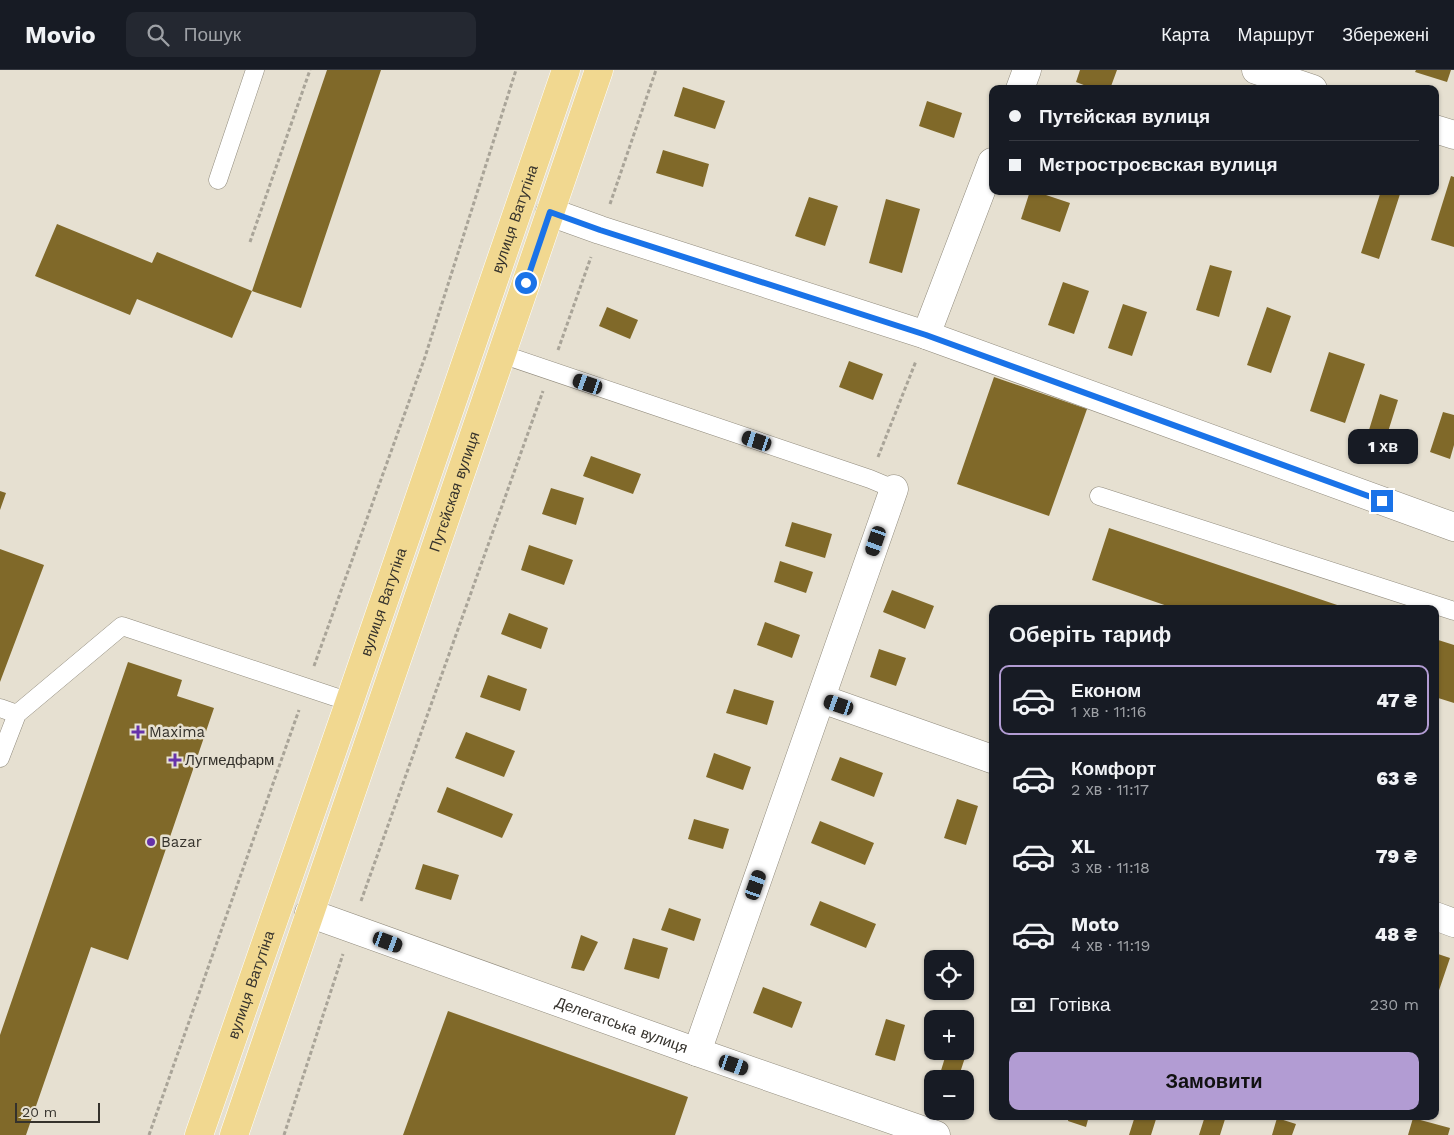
<!DOCTYPE html>
<html lang="uk">
<meta charset="utf-8">
<style>
body{margin:0;font-family:"Work Sans",sans-serif;background:#242831;color:#f1f3f6;height:100vh;display:flex;flex-direction:column;font-size:19px;white-space:nowrap}
*{box-sizing:border-box;margin:0}
p{font-size:16px;color:#9ea1a6}
.icon{flex:none;width:28px;height:28px;fill:none;stroke:currentColor;stroke-width:2;stroke-linecap:round;stroke-linejoin:round}
.map{position:relative;flex:1;overflow:hidden}
.side{position:absolute;left:989px;top:535px;width:450px;height:515px;display:flex;flex-direction:column;background:#171b24;border-radius:10px;box-shadow:0 1px 4px #0004}
.side>*{flex:none}
.guide{position:absolute;left:989px;top:15px;width:450px;height:110px;border-radius:10px;box-shadow:0 1px 4px #0004;display:grid;align-content:center;height:110px;padding:0 20px;background:#171b24}
.tools{position:absolute;left:924px;top:880px;display:grid;gap:10px}
.tools a{display:grid;place-items:center;width:50px;height:50px;border-radius:10px;background:#171b24;box-shadow:0 1px 4px #0004;font-size:25px}
.scale{position:absolute;left:15px;bottom:12px;width:85px;box-sizing:border-box;padding-left:5px;border:2px solid #35322c;border-top:0;font-size:14px;line-height:18px;white-space:nowrap;color:#35322c;-webkit-text-stroke:4px #e6e0d1;paint-order:stroke}
.end{position:absolute;width:22px;height:22px;margin:-11px;border:6px solid #1a73e8;background:#fff;box-shadow:0 0 0 2px #fff}
.from{border-radius:50%}
.bubble{position:absolute;height:35px;border-radius:10px;background:#171b24;box-shadow:0 1px 4px #0004;font-size:16px;font-weight:800;line-height:35px;text-align:center}
.car{position:absolute;width:15px;height:30px;margin:-15px -8px;border-radius:6px;box-shadow:0 0 4px 1px #0007;background:linear-gradient(#222 24%,#8ab4d8 0 40%,#222 0 76%,#8ab4d8 0 86%,#222 0)}
.guide b{display:flex;align-items:center;gap:18px;height:48px;font-size:19px}
.guide b+b{border-top:1px solid #363941}
.guide i{width:12px;height:12px;background:#f1f3f6}
ul{padding:0;list-style:none}
li{display:flex;align-items:center;gap:15px;height:70px;margin:0 10px 8px;padding:0 10px;border:2px solid transparent;border-radius:10px}
li div{flex:1}
li b{display:block;font-size:19px}
li em{font-style:normal;font-weight:800}
li.on{border-color:#b29cd3}
li>.icon{width:45px;height:45px;stroke-width:1.5}
h2{padding:0 20px;font-size:22px;line-height:60px}
.pay{display:flex;align-items:center;gap:12px;height:55px;padding:0 20px;font-size:19px}
.pay p{margin-inline-start:auto}
.primary-button{display:flex;gap:10px;margin-top:auto;padding:10px 20px}
.primary-button a{flex:1;height:58px;border-radius:10px;background:#b29cd3;color:#111;font-size:20px;font-weight:800;line-height:58px;text-align:center}
header{display:flex;align-items:center;gap:30px;box-sizing:border-box;height:70px;padding:0 25px;background:#171b24;border-bottom:1px solid #363941}
header strong{font-size:24px}
nav{display:flex;gap:28px;margin-inline-start:auto;font-size:18px}
.search{width:350px;height:45px;background:#242831;display:flex;align-items:center;gap:12px;box-sizing:border-box;padding:0 18px;border-radius:10px;color:#9ea1a6;font-size:19px}
.map>svg:first-child{display:block}
.building{fill:#806929}
.lines{fill:none;stroke-linecap:round;stroke-linejoin:round}
.lane-casing{stroke:#918b7d;stroke-width:19}
.street-casing{stroke:#918b7d;stroke-width:29}
.primary-casing{stroke:#fff;stroke-width:29}
.path{stroke:#a9a498;stroke-width:3;stroke-dasharray:4 2.5;stroke-linecap:butt}
.lane{stroke:#fff;stroke-width:18}
.street{stroke:#fff;stroke-width:28}
.primary{stroke:#f1d890;stroke-width:28}
.route{stroke:#1a73e8;stroke-width:6}
.poi-dot{fill:#6632a9;stroke:#e6e0d1;stroke-width:2}
.labels{text-anchor:middle;stroke-width:5;stroke-linejoin:round;paint-order:stroke}
.street-label{font-size:15px;fill:#35322c;stroke:#e6e0d1}
.poi-label{font-size:15px;fill:#35322c;stroke:#e6e0d1;text-anchor:start}
</style>
<header>
<strong>Movio</strong>
<div class="search"><svg class="icon" aria-label="search" viewBox="0 0 24 24"><circle cx="10" cy="10" r="6"/><path d="M15 15l6 6"/></svg>Пошук</div>
<nav><a>Карта</a><a>Маршрут</a><a>Збережені</a></nav>
</header>
<div class="map">
<svg width="1454" height="1065" viewBox="0 0 1454 1065">
<rect width="100%" height="100%" fill="#e6e0d1"/>
<!-- building -->
<path class="building" d="M 327,0 L 381,0 L 301,238 L 252,221 Z
M 1080,0 L 1117,0 L 1110,19 L 1094,19 L 1076,12 Z
M 1416,0 L 1451,0 L 1447,12 L 1415,2 Z
M 683,17 L 725,31 L 715,59 L 674,46 Z
M 927,31 L 962,43 L 954,68 L 919,56 Z
M 663,80 L 709,94 L 703,117 L 656,103 Z
M 1451,106 L 1454,107 L 1454,177 L 1431,170 Z
M 1030,121 L 1034,121 L 1070,133 L 1060,162 L 1021,149 Z
M 1381,121 L 1401,121 L 1379,189 L 1361,183 Z
M 809,127 L 838,136 L 825,176 L 795,166 Z
M 886,129 L 920,139 L 902,203 L 869,193 Z
M 57,154 L 152,193 L 157,182 L 252,221 L 232,268 L 137,229 L 130,245 L 35,206 Z
M 1210,195 L 1232,201 L 1219,247 L 1196,240 Z
M 1063,212 L 1089,221 L 1074,264 L 1048,255 Z
M 1123,234 L 1147,242 L 1132,286 L 1108,278 Z
M 607,237 L 638,250 L 630,269 L 599,256 Z
M 1267,237 L 1291,246 L 1271,303 L 1247,295 Z
M 1329,282 L 1365,294 L 1345,353 L 1310,341 Z
M 849,291 L 883,304 L 873,330 L 839,317 Z
M 994,307 L 1087,339 L 1049,446 L 957,414 Z
M 1380,324 L 1398,330 L 1387,365 L 1369,360 Z
M 1443,342 L 1454,345 L 1454,375 L 1450,389 L 1430,382 Z
M 591,386 L 641,404 L 633,424 L 583,406 Z
M 551,418 L 584,428 L 576,455 L 542,444 Z
M 0,421 L 6,423 L 0,440 Z
M 792,452 L 832,464 L 825,488 L 785,476 Z
M 1109,458 L 1346,538 L 1346,539 L 1176,539 L 1092,510 Z
M 529,475 L 573,490 L 564,515 L 521,500 Z
M 0,479 L 44,495 L 0,612 Z
M 780,491 L 813,502 L 806,523 L 774,512 Z
M 892,520 L 934,536 L 925,559 L 883,542 Z
M 509,543 L 548,558 L 541,579 L 501,564 Z
M 765,552 L 800,565 L 792,588 L 757,575 Z
M 1435,569 L 1454,575 L 1454,633 L 1435,627 Z
M 879,579 L 906,588 L 896,616 L 870,607 Z
M 128,592 L 182,610 L 177,626 L 214,638 L 128,890 L 91,877 L 26,1065 L 0,1065 L 0,965 Z
M 488,605 L 527,619 L 520,641 L 480,627 Z
M 734,619 L 774,631 L 767,655 L 726,643 Z
M 466,662 L 515,681 L 504,707 L 455,688 Z
M 714,683 L 751,697 L 743,720 L 706,707 Z
M 840,687 L 883,703 L 874,727 L 831,710 Z
M 447,717 L 513,744 L 502,768 L 437,742 Z
M 957,729 L 978,736 L 966,775 L 944,768 Z
M 694,749 L 729,759 L 723,779 L 688,769 Z
M 820,751 L 874,773 L 865,795 L 811,773 Z
M 423,794 L 459,805 L 451,830 L 415,819 Z
M 820,831 L 876,854 L 866,878 L 810,855 Z
M 669,838 L 701,849 L 694,871 L 661,860 Z
M 581,865 L 598,872 L 584,901 L 571,898 Z
M 633,868 L 668,878 L 659,909 L 624,899 Z
M 1435,883 L 1450,888 L 1435,932 Z
M 763,917 L 802,932 L 792,958 L 753,943 Z
M 448,941 L 688,1027 L 675,1065 L 403,1065 Z
M 886,949 L 905,955 L 895,991 L 875,985 Z
M 965,964 L 972,966 L 958,1009 L 945,1009 L 939,1007 L 947,981 L 965,981 Z
M 1069,1046 L 1089,1046 L 1086,1057 L 1068,1051 Z
M 1135,1046 L 1157,1046 L 1151,1065 L 1129,1065 Z
M 1205,1046 L 1226,1046 L 1220,1065 L 1199,1065 Z
M 1277,1048 L 1296,1054 L 1292,1065 L 1272,1065 Z
M 1413,1048 L 1450,1058 L 1448,1065 L 1408,1065 Z"/>
<g class="lines">
<!-- lane casing -->
<g class="lane-casing">
<path id="lane" d="M 218,110 L 255,0
M 501,284 L 870,409 L 894,419
M 1099,426 L 1454,541
M 0,638 L 17,644 L 122,556 L 350,632
M 0,688 L 17,644"/>
</g>
<!-- street casing -->
<g class="street-casing">
<g id="street">
<path d="M 1256,0 L 1313,19"/>
<path d="M 1020,19 L 1027,0"/>
<path d="M 1435,59 L 1454,65"/>
<path d="M 550,142 L 600,160 L 926,265 L 1454,457"/>
<path d="M 926,265 L 992,92"/>
<path d="M 822,629 L 992,689"/>
<path id="s1" d="M 309,843 L 697,982 L 936,1065"/>
<path d="M 1435,846 L 1454,853"/>
<path d="M 697,982 L 894,419"/>
</g>
</g>
<!-- primary casing -->
<g class="primary-casing">
<g id="primary">
<path id="s2" d="M 199,1065 L 346,642 L 566,0"/>
<path id="s3" d="M 234,1065 L 599,0"/>
</g>
</g>
<!-- path -->
<path class="path" d="M 610,134 L 656,0
M 250,172 L 310,0
M 558,280 L 591,187
M 878,387 L 916,291
M 314,596 L 425,287 L 516,0
M 361,831 L 543,321
M 149,1065 L 299,640
M 284,1065 L 343,884"/>
<!-- lane -->
<use href="#lane" class="lane"/>
<!-- street -->
<use href="#street" class="street"/>
<!-- primary -->
<use href="#primary" class="primary"/>
</g>
<g class="lines">
<!-- route -->
<path class="route" d="M 526,213 L 550,142 L 600,160 L 926,265 L 1382,431"/>
</g>
<!-- markers -->
<g class="poi-dot">
<path d="M135.5 654.5h5v5h5v5h-5v5h-5v-5h-5v-5h5z"/>
<path d="M172.5 682.5h5v5h5v5h-5v5h-5v-5h-5v-5h5z"/>
<circle cx="151" cy="772" r="5"/>
</g>
<g class="labels">
<!-- street labels -->
<g class="street-label">
<text dy="5" stroke="none"><textPath href="#s2" startOffset="969">вулиця Ватутіна</textPath></text>
<text dy="5" stroke="none"><textPath href="#s3" startOffset="680">Путєйская вулиця</textPath></text>
<text dy="5" stroke="none"><textPath href="#s2" startOffset="564">вулиця Ватутіна</textPath></text>
<text dy="5" stroke="none"><textPath href="#s2" startOffset="159">вулиця Ватутіна</textPath></text>
<text dy="5" stroke="none"><textPath href="#s1" startOffset="332">Делегатська вулиця</textPath></text>
</g>
<!-- poi labels -->
<g class="poi-label">
<text x="149" y="667">Maxima</text>
<text x="185" y="695">Лугмедфарм</text>
<text x="161" y="777">Bazar</text>
</g>
</g>
</svg>
<div class="tools">
<a><svg class="icon" aria-label="locate" viewBox="0 0 24 24"><circle cx="12" cy="12" r="6"/><path d="M12 2v4M12 18v4M2 12h4M18 12h4"/></svg></a>
<a>+</a>
<a>−</a>
</div>
<div class="scale">20 m</div>
<i class="end from" style="left:526px;top:213px"></i>
<i class="end" style="left:1382px;top:431px"></i>
<div class="bubble" style="left:1348px;top:359px;width:70px">1 хв</div>
<i class="car" style="left:588px;top:314px;rotate:289deg"></i>
<i class="car" style="left:757px;top:371px;rotate:288deg"></i>
<i class="car" style="left:876px;top:471px;rotate:199deg"></i>
<i class="car" style="left:839px;top:635px;rotate:289deg"></i>
<i class="car" style="left:756px;top:815px;rotate:19deg"></i>
<i class="car" style="left:388px;top:872px;rotate:110deg"></i>
<i class="car" style="left:734px;top:995px;rotate:109deg"></i>
<div class="guide">
<b><i class="from"></i>Путєйская вулиця</b>
<b><i></i>Мєтростроєвская вулиця</b>
</div>
<section class="side">
<h2>Оберіть тариф</h2>
<ul>
<li class="on"><svg class="icon" aria-label="car" viewBox="0 0 24 24"><path d="M5 17H2v-5l4-1 3-4h7l3 4 3 1v5h-3M9 17h6M6 11h13"/><circle cx="7" cy="17" r="2"/><circle cx="17" cy="17" r="2"/></svg><div><b>Економ</b><p>1 хв · 11:16</p></div><em>47 ₴</em></li>
<li><svg class="icon" aria-label="car" viewBox="0 0 24 24"><path d="M5 17H2v-5l4-1 3-4h7l3 4 3 1v5h-3M9 17h6M6 11h13"/><circle cx="7" cy="17" r="2"/><circle cx="17" cy="17" r="2"/></svg><div><b>Комфорт</b><p>2 хв · 11:17</p></div><em>63 ₴</em></li>
<li><svg class="icon" aria-label="car" viewBox="0 0 24 24"><path d="M5 17H2v-5l4-1 3-4h7l3 4 3 1v5h-3M9 17h6M6 11h13"/><circle cx="7" cy="17" r="2"/><circle cx="17" cy="17" r="2"/></svg><div><b>XL</b><p>3 хв · 11:18</p></div><em>79 ₴</em></li>
<li><svg class="icon" aria-label="car" viewBox="0 0 24 24"><path d="M5 17H2v-5l4-1 3-4h7l3 4 3 1v5h-3M9 17h6M6 11h13"/><circle cx="7" cy="17" r="2"/><circle cx="17" cy="17" r="2"/></svg><div><b>Moto</b><p>4 хв · 11:19</p></div><em>48 ₴</em></li>
</ul>
<div class="pay"><svg class="icon" aria-label="cash" viewBox="0 0 24 24"><path d="M3 7h18v10H3z"/><circle cx="12" cy="12" r="2"/></svg>Готівка<p>230 m</p></div>
<div class="primary-button"><a>Замовити</a></div>
</section>
</div>
